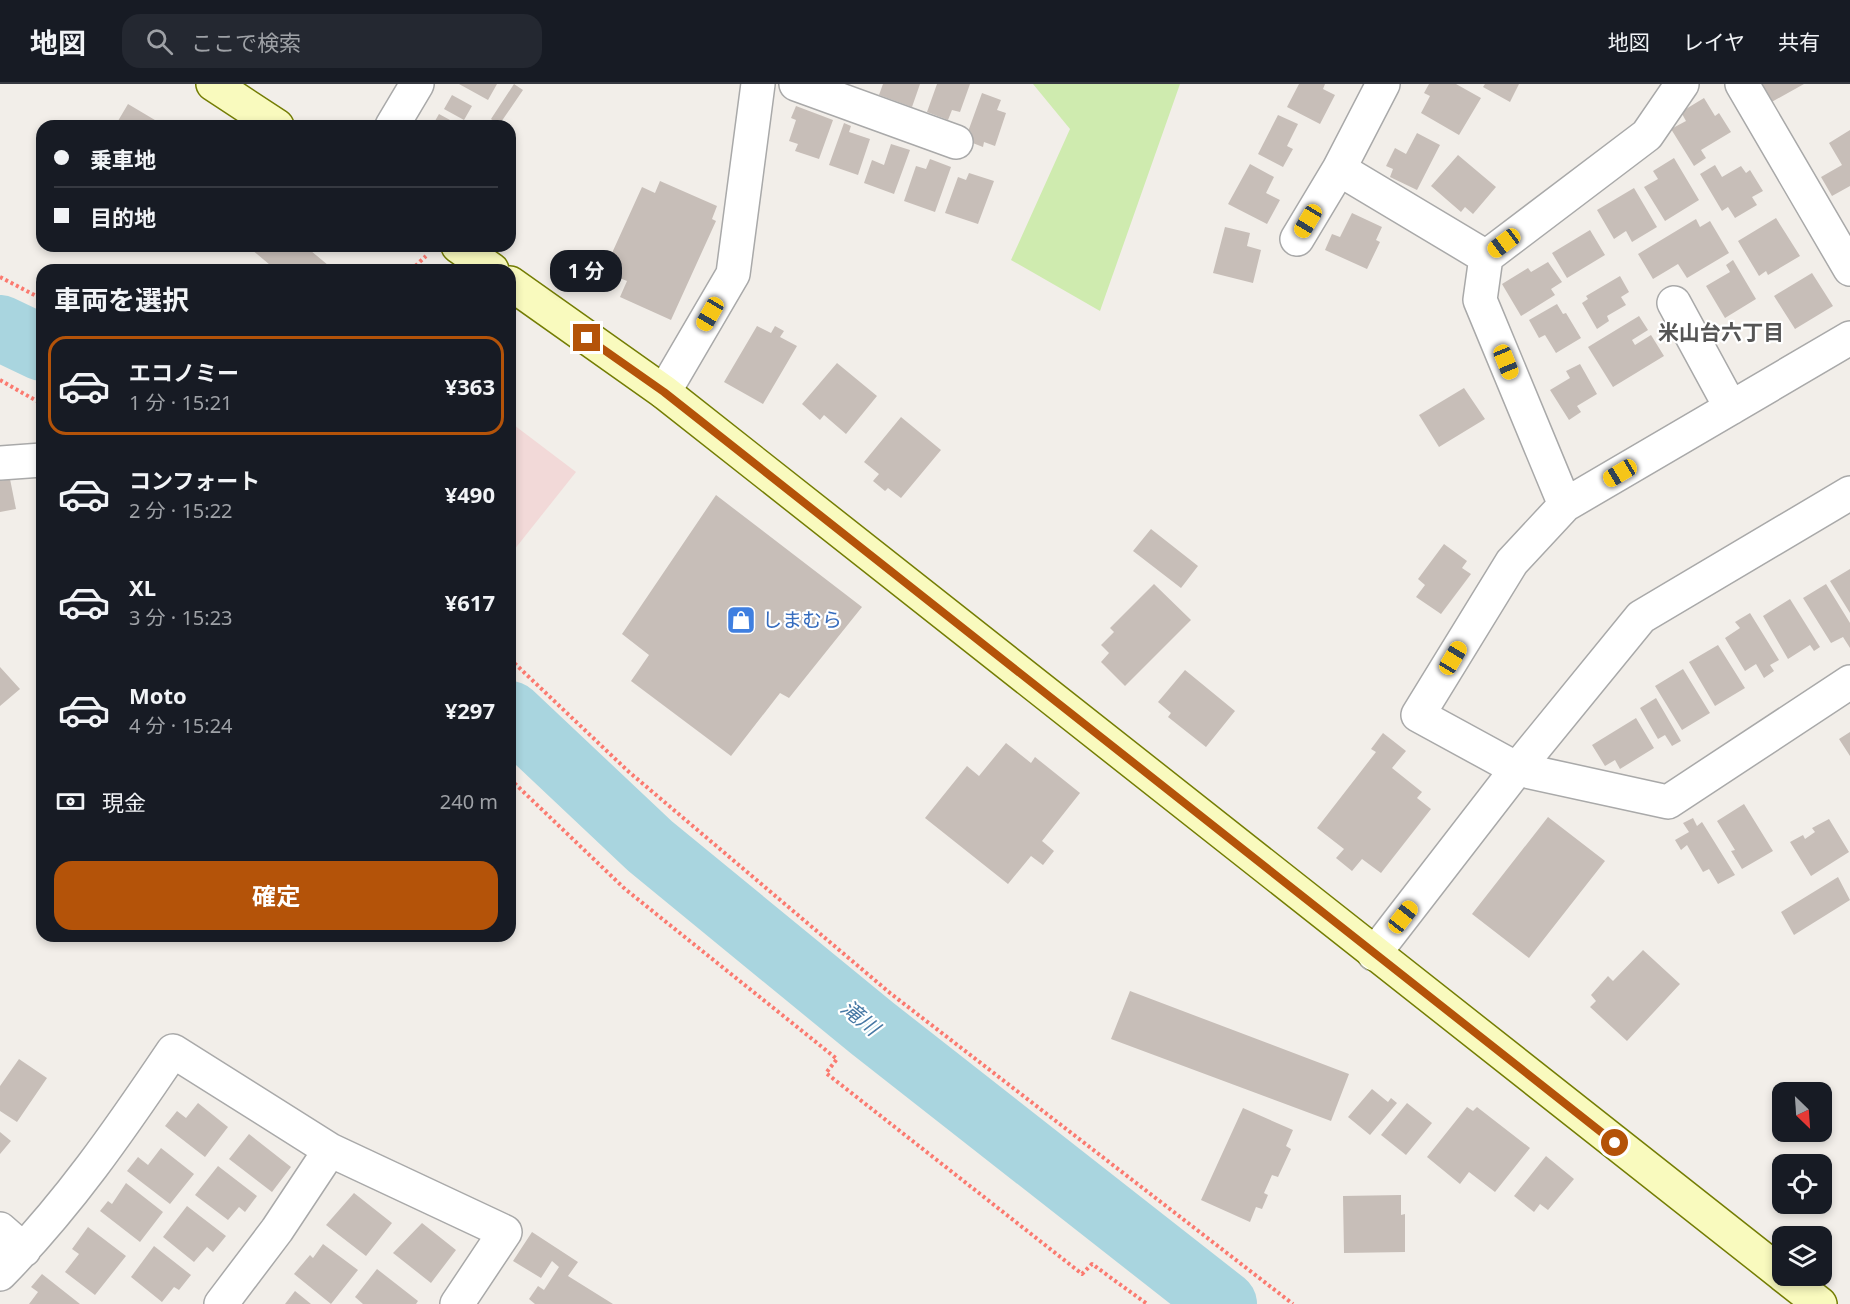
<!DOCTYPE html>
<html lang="ja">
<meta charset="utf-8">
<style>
body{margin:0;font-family:"Noto Sans","Noto Sans JP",sans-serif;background:#242831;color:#f1f3f6;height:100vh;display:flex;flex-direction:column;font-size:22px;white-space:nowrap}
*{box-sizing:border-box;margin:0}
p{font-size:20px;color:#9ea1a6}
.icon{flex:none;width:33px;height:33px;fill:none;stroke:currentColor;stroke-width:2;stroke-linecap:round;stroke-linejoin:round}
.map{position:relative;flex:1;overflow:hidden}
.panel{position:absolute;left:36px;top:180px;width:480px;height:678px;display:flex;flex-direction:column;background:#171b24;border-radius:18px;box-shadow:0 3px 9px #0003}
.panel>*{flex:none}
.top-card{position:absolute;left:36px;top:36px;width:480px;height:132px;border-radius:18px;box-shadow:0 3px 9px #0003;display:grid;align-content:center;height:132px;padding:0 18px;background:#171b24}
.needle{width:39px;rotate:155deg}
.buttons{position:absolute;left:1772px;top:998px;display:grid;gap:12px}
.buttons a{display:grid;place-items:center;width:60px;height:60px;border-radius:12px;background:#171b24;box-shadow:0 3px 9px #0003;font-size:30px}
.end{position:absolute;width:27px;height:27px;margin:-14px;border:8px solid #b45309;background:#fff;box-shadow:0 0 0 3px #fff}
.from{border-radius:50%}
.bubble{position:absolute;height:42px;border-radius:18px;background:#171b24;box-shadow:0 3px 9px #0003;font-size:20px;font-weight:700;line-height:42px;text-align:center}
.car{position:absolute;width:18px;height:36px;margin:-18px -9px;border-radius:8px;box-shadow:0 0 4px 2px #0007;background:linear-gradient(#f5c518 24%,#345 0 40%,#f5c518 0 76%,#345 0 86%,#f5c518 0)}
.top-card b{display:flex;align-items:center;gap:21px;height:57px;font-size:22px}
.top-card b+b{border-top:2px solid #363941}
.top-card i{width:15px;height:15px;background:#f1f3f6}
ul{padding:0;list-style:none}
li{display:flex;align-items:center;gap:18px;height:99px;margin:0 12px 9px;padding:0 6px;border:3px solid transparent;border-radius:18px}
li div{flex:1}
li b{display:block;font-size:22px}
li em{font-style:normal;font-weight:700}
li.on{border-color:#b45309}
li>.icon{width:54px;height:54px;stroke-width:1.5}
h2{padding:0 18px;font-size:27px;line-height:72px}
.pay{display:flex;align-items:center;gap:15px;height:66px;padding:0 18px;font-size:22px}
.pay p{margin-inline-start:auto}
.button{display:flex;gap:12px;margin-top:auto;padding:12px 18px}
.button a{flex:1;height:69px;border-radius:18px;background:#b45309;color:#fff;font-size:24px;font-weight:700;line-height:69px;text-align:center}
header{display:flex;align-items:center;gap:36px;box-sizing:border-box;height:84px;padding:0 30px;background:#171b24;border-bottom:2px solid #363941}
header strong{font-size:28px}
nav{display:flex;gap:33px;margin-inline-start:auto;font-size:21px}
.search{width:420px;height:54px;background:#242831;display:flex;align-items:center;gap:15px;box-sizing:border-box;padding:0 21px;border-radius:18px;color:#9ea1a6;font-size:22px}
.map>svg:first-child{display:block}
.commercial{fill:#f2d9d8}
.grass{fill:#cfebaf}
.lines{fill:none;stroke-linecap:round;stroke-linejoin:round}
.river{stroke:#a9d5df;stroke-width:66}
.building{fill:#c7beb8}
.street-casing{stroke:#a9a9a9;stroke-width:36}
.secondary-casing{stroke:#747d04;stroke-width:36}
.path{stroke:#fb7a70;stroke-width:4;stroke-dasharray:3 3;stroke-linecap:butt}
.street{stroke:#fff;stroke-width:33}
.secondary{stroke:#f9fabe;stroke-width:33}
.route{stroke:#b45309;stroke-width:8}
.labels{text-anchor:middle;stroke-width:4.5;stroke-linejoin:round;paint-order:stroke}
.shop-label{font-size:20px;fill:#366cbe;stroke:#fff;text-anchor:start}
.neighbourhood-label{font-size:21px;font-weight:bold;fill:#555;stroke:#fff}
.water-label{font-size:21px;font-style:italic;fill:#4678a4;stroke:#fff}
</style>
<header>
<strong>地図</strong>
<div class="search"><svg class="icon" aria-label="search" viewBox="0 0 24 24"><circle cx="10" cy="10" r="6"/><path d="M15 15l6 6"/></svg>ここで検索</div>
<nav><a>地図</a><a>レイヤ</a><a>共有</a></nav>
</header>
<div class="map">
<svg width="1850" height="1220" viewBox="0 0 1850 1220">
<rect width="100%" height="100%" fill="#f2eee9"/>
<!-- commercial -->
<path class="commercial" d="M 510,338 L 576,388 L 510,471 Z"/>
<!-- grass -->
<path class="grass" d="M 1033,0 L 1180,0 L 1100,227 L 1011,176 L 1070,45 Z"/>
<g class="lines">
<!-- river -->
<path class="river" d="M 0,244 L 42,264
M 510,630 L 650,762 L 872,944 L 1224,1220"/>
</g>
<!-- building -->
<path class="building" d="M 459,0 L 497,0 L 488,16 Z
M 514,0 L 523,6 L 499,41 L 491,35 Z
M 883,0 L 920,0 L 912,23 L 879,11 Z
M 937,0 L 970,0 L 960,28 L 952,26 L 948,36 L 927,28 Z
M 1299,0 L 1325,0 L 1323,5 L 1335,11 L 1320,40 L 1287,23 Z
M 1429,0 L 1456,0 L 1481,14 L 1459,51 L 1421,29 L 1430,12 L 1424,9 Z
M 1485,0 L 1519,0 L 1510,18 L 1483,3 Z
M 1758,0 L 1804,0 L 1768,20 Z
M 982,9 L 1001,16 L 997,26 L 1006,29 L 995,62 L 984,58 L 983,63 L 965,56 Z
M 452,11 L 472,22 L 464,36 L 444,25 Z
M 1704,14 L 1715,32 L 1719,29 L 1731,48 L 1701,66 L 1706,74 L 1694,82 L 1671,45 L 1686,37 L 1681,28 Z
M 128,20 L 165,42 L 115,42 Z
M 796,22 L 833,36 L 819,75 L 795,67 L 798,60 L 789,57 L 796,36 L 791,34 Z
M 439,30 L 461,42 L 432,42 Z
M 1278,31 L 1298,40 L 1287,62 L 1293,65 L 1283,83 L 1258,70 Z
M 844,39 L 851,42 L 849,48 L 870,55 L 858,91 L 829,81 Z
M 1850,46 L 1850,102 L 1832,112 L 1821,93 L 1842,81 L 1829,59 Z
M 1417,49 L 1440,61 L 1417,106 L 1390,93 L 1393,85 L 1386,82 L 1395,64 L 1406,70 Z
M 891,60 L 910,66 L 894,110 L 864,99 L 872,76 L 884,81 Z
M 1458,71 L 1496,103 L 1473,130 L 1465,123 L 1461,128 L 1431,102 Z
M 1674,74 L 1699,116 L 1665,137 L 1644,103 L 1658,95 L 1653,87 Z
M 930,75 L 951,83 L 935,128 L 904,117 L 916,82 L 926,85 Z
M 1250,80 L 1274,93 L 1266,109 L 1280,116 L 1267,140 L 1228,120 Z
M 1715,81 L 1722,93 L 1741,82 L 1746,89 L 1750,86 L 1763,107 L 1752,113 L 1757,121 L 1735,134 L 1728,123 L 1722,127 L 1700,90 Z
M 969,89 L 994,97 L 978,140 L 945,129 L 958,93 L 966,96 Z
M 660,97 L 717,122 L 712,135 L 716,137 L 671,236 L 620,213 L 627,197 L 610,190 L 618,172 L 612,169 L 642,103 L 655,109 Z
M 1634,104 L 1657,143 L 1632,158 L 1626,147 L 1614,155 L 1597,126 Z
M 1352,129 L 1382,143 L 1376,156 L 1380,158 L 1367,185 L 1325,166 L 1332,150 L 1340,153 Z
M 1776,134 L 1800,172 L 1768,191 L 1766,187 L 1759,192 L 1738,157 Z
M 1696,135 L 1700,143 L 1710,137 L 1729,169 L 1687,194 L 1678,180 L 1653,195 L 1638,170 Z
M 1225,143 L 1250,149 L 1247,162 L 1261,166 L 1253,199 L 1213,189 Z
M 1590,146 L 1605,171 L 1567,194 L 1552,169 Z
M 254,162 L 305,162 L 334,186 L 276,186 L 251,165 Z
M 1733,176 L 1756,215 L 1725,234 L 1706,202 L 1730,188 L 1726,181 Z
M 1548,178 L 1562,198 L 1551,205 L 1555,211 L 1521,232 L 1502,200 L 1528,184 L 1531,188 Z
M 1812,189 L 1833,222 L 1795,245 L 1774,212 Z
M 1620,192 L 1629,208 L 1621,213 L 1626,221 L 1607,232 L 1609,237 L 1597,245 L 1582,219 L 1588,215 L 1586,212 Z
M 1557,220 L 1563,230 L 1566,229 L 1581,254 L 1556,269 L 1545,251 L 1539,254 L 1529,236 Z
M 1639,232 L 1648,246 L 1632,256 L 1635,261 L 1651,251 L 1664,272 L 1613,303 L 1588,263 Z
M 757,242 L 771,249 L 775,242 L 784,247 L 780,253 L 797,262 L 763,320 L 724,298 Z
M 837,279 L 877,312 L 846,350 L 824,331 L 820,336 L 802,320 Z
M 1580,280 L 1597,310 L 1577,322 L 1581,328 L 1569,336 L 1550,306 L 1570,294 L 1566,287 Z
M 1464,304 L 1485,335 L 1439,363 L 1419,331 Z
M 901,333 L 941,366 L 901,414 L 888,404 L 885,407 L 873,397 L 879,390 L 864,378 Z
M 10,395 L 16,425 L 0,428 L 0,397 Z
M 716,411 L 862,523 L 789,614 L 780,609 L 731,672 L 631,597 L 649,571 L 622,550 Z
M 1151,445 L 1198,482 L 1181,504 L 1133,467 Z
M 1444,460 L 1467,477 L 1462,484 L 1471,490 L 1441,530 L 1416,513 L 1425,501 L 1418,495 Z
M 1850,485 L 1850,529 L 1830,497 Z
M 1154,500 L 1191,536 L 1125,602 L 1101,578 L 1109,569 L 1101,561 L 1114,548 L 1110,544 Z
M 1826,500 L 1850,539 L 1850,564 L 1843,553 L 1831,559 L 1803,514 Z
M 1790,515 L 1820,563 L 1814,567 L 1810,561 L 1788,575 L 1763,532 Z
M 1750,529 L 1779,576 L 1770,581 L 1774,587 L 1764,594 L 1756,580 L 1745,587 L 1725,554 L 1740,544 L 1735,538 Z
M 1718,561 L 1745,604 L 1715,622 L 1689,578 Z
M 0,583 L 20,605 L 0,622 Z
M 1683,585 L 1710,629 L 1682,646 L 1655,602 Z
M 1185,586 L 1235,627 L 1206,663 L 1168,633 L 1171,629 L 1158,618 Z
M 1656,614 L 1681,657 L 1672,662 L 1665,651 L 1658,655 L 1640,624 Z
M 1636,634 L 1654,664 L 1620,685 L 1615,676 L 1605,682 L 1592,661 Z
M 1850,648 L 1850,672 L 1839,655 Z
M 1383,649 L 1406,667 L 1392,684 L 1422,708 L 1417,714 L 1431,725 L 1381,789 L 1362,775 L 1352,787 L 1336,774 L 1344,765 L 1317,744 L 1376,668 L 1371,665 Z
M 1006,659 L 1031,679 L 1035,673 L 1080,709 L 1042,757 L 1054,767 L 1043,781 L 1031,772 L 1008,800 L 925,734 L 967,682 L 979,692 Z
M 1744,720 L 1773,767 L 1742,785 L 1731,767 L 1735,766 L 1717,737 Z
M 1548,733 L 1605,777 L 1529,874 L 1472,830 Z
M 1693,734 L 1697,742 L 1702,738 L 1735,791 L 1718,800 L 1709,785 L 1703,788 L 1687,761 L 1681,766 L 1675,756 L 1689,748 L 1683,739 Z
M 1829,735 L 1849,768 L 1811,792 L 1790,758 L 1803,751 L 1805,755 L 1815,748 L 1812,744 Z
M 1838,793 L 1850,816 L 1794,851 L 1781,828 Z
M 1643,866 L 1680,900 L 1627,957 L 1590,923 L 1596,917 L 1591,911 L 1608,892 L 1613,897 Z
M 1130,907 L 1349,990 L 1331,1037 L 1111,955 Z
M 19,975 L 47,994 L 17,1038 L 0,1027 L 0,1002 Z
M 1372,1005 L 1388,1018 L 1391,1014 L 1397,1019 L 1370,1051 L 1348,1033 Z
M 198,1019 L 228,1043 L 205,1073 L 165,1042 L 177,1027 L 186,1034 Z
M 1407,1019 L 1432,1039 L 1406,1071 L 1381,1051 Z
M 1467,1023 L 1473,1027 L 1477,1023 L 1530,1064 L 1495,1108 L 1469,1088 L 1460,1100 L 1427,1073 Z
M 1243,1024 L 1293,1046 L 1286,1062 L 1291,1065 L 1278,1093 L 1272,1091 L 1264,1109 L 1268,1111 L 1262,1125 L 1256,1123 L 1250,1138 L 1201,1116 Z
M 0,1048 L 11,1057 L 0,1070 Z
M 249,1050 L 291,1083 L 272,1108 L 229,1075 Z
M 161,1064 L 194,1090 L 170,1120 L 127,1087 L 138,1073 L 148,1081 Z
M 1546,1072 L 1574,1095 L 1548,1126 L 1540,1120 L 1534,1128 L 1514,1112 Z
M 218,1082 L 257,1112 L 245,1128 L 239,1123 L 228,1136 L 195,1111 Z
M 126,1099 L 163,1128 L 140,1158 L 100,1127 L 108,1117 L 112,1120 Z
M 354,1109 L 392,1139 L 366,1172 L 326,1141 Z
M 1401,1111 L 1401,1131 L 1405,1130 L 1405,1168 L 1344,1169 L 1343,1112 Z
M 187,1122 L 226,1152 L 213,1168 L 207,1163 L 194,1178 L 163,1153 Z
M 422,1139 L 456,1166 L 431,1199 L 393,1169 Z
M 88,1143 L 126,1172 L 95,1211 L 65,1188 L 79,1170 L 72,1165 Z
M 532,1148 L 578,1178 L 568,1192 L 613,1220 L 535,1220 L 529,1215 L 538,1202 L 544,1206 L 559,1183 L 552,1177 L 541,1194 L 513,1177 Z
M 323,1160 L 358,1186 L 331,1220 L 294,1190 L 310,1171 L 313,1174 Z
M 154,1162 L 191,1191 L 179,1206 L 174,1203 L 162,1218 L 131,1193 Z
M 377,1185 L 418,1217 L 416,1220 L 363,1220 L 355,1213 Z
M 42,1190 L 80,1220 L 29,1220 L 38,1208 L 31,1203 Z
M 295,1207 L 311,1220 L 285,1220 Z"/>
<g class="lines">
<!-- street casing -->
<g class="street-casing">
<path id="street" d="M 796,0 L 956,58
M 1742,0 L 1850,185
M 392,42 L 417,0
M 1339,85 L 1486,173
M 1297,155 L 1339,85 L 1383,0
M 1674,219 L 1731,324
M 1850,254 L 1565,421 L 1512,478 L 1418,631 L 1517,685 L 1668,718 L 1850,598
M 664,308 L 733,190 L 758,0
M 0,379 L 42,376
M 1565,421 L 1480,216 L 1486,173 L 1647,51 L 1682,0
M 1374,870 L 1517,685 L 1641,533 L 1850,409
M 0,1145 L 24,1166
M 0,1190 C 68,1121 119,1047 173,967 L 330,1066 L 505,1148 L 457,1220
M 221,1220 L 277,1146 L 330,1066"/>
</g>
<!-- secondary casing -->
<g class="secondary-casing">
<path id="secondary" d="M 213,0 L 277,42
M 458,162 L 492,186
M 510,199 L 664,308 L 1782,1190
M 1783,1191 L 1820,1220"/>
</g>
<!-- path -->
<path class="path" d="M 411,186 L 426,172
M 0,193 L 42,215
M 0,296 L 42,320
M 510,575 L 629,688 L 890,909 L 1293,1220
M 510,695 L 625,805 L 837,975 L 826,989 L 1082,1190 L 1092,1180 L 1147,1220"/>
<!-- street -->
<use href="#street" class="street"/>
<!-- secondary -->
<use href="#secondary" class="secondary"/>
</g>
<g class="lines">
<!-- route -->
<path class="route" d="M 587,254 L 664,308 L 1615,1059"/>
</g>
<!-- icons -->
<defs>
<g id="shop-square" transform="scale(1.5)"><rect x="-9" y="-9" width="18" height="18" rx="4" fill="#3f7fe0" stroke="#fff"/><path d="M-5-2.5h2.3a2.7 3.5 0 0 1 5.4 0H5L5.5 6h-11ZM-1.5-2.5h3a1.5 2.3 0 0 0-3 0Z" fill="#fff"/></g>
</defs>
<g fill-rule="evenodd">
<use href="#shop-square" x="741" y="536"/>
</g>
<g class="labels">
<!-- shop labels -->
<g class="shop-label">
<text x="762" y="543">しまむら</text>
</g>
<!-- neighbourhood labels -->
<g class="neighbourhood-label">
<text x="1721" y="256">米山台六丁目</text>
</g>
<!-- water labels -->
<g class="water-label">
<text transform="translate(860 934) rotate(39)" y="7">滝川</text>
</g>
</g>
</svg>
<div class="buttons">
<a><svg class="needle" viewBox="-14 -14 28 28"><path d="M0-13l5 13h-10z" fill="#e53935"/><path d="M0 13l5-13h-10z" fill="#9ea1a6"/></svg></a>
<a><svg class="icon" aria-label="locate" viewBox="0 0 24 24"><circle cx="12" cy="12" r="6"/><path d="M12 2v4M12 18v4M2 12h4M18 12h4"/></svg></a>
<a><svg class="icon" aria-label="layers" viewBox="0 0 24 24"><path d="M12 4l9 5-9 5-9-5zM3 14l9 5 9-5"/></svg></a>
</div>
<i class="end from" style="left:1615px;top:1059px"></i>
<i class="end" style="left:587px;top:254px"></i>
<div class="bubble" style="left:550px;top:166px;width:72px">1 分</div>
<i class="car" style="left:1308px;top:137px;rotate:211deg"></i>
<i class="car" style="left:1504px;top:159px;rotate:233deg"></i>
<i class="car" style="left:710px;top:230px;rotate:210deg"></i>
<i class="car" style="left:1506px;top:278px;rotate:158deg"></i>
<i class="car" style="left:1620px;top:389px;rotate:239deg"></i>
<i class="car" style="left:1453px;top:574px;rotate:31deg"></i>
<i class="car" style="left:1403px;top:833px;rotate:38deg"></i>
<div class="top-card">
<b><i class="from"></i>乗車地</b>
<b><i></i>目的地</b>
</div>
<section class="panel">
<h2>車両を選択</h2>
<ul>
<li class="on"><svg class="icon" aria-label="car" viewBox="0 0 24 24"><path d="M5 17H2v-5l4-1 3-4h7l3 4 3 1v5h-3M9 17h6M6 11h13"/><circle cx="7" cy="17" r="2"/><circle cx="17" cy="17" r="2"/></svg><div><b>エコノミー</b><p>1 分 · 15:21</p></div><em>¥363</em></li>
<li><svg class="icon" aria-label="car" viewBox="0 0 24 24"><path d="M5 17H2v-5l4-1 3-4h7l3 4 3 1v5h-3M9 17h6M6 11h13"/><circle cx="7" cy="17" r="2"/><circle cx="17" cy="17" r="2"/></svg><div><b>コンフォート</b><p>2 分 · 15:22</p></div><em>¥490</em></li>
<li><svg class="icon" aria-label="car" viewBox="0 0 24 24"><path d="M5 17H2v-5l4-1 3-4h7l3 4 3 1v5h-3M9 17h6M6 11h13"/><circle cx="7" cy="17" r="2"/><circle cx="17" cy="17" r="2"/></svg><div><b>XL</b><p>3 分 · 15:23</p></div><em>¥617</em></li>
<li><svg class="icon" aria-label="car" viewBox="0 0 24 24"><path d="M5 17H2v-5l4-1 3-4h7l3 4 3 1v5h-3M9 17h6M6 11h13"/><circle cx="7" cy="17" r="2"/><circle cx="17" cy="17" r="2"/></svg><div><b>Moto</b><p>4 分 · 15:24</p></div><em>¥297</em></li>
</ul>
<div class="pay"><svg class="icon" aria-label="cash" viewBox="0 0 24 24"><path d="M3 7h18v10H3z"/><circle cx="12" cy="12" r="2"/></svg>現金<p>240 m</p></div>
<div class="button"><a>確定</a></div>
</section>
</div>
